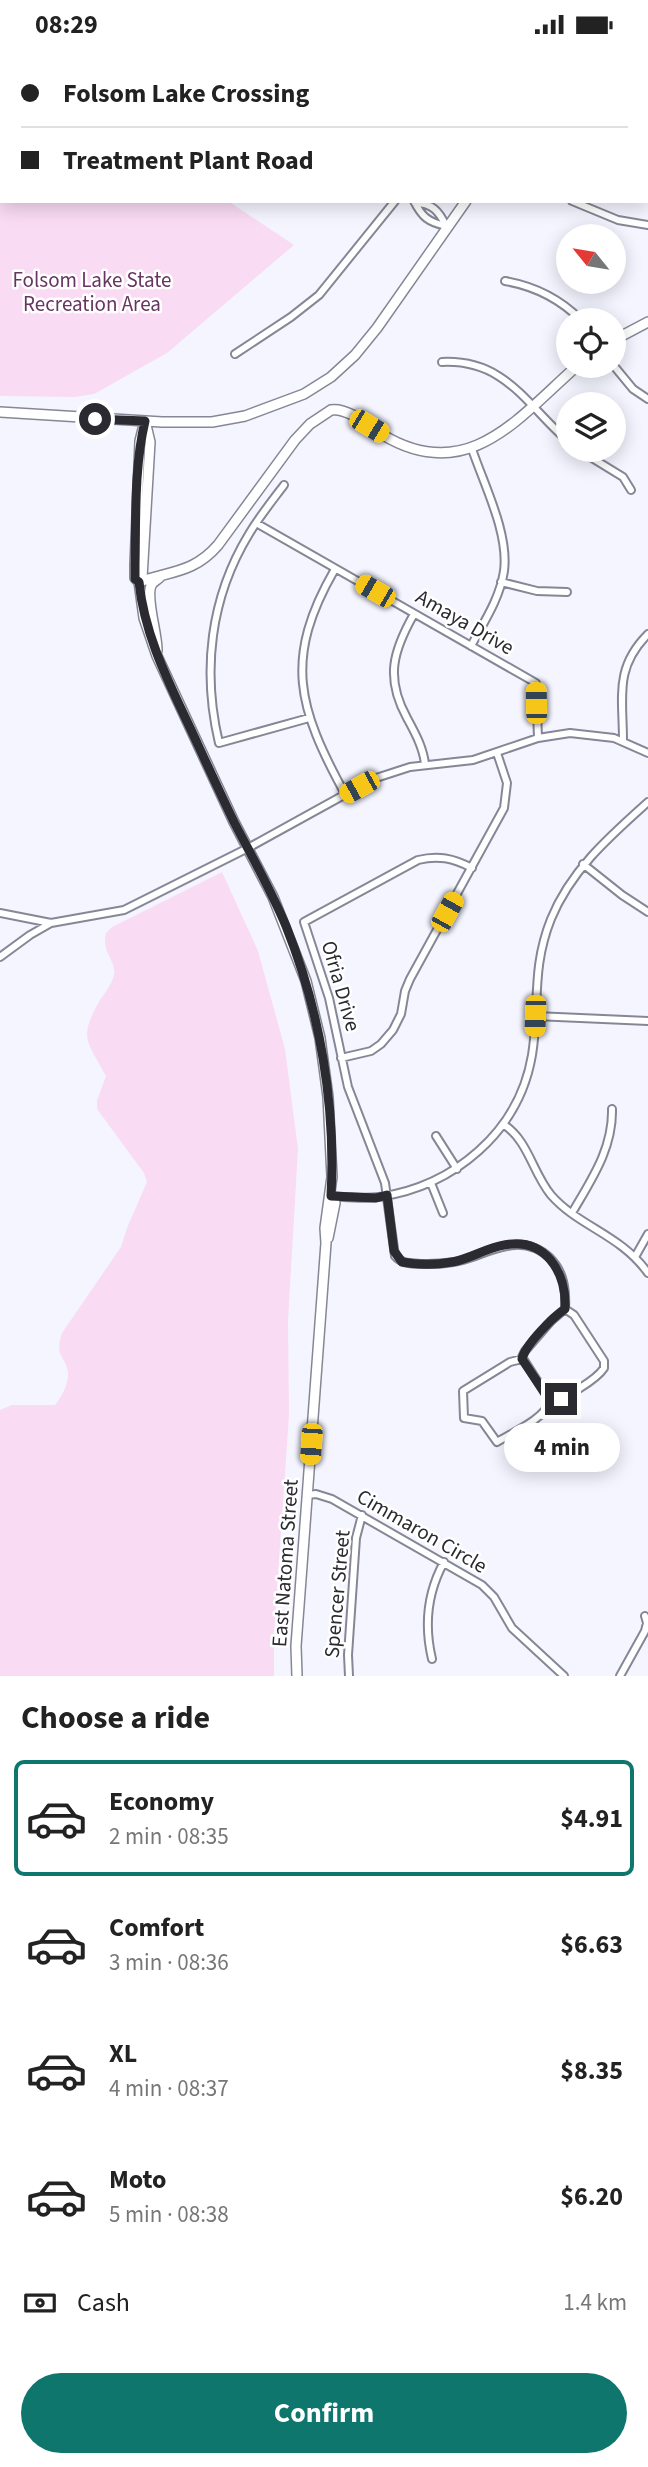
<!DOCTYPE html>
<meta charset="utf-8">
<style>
body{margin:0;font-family:"Source Sans 3",sans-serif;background:#f6f6f6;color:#222;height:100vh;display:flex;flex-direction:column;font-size:26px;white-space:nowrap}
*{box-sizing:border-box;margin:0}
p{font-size:23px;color:#767676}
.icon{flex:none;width:38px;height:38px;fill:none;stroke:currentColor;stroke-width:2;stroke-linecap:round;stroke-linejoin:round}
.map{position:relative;height:1627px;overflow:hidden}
.sheet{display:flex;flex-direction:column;background:#fff;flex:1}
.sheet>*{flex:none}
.guide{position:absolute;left:0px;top:0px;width:649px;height:154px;box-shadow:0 4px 18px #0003;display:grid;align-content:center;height:154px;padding:0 21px;background:#fff}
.needle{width:46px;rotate:300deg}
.controls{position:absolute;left:556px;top:175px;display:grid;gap:14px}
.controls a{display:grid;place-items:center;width:70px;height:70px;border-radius:50%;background:#fff;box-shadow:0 4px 18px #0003;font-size:35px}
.end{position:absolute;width:32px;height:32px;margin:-16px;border:9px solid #2a2a30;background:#fff;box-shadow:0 0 0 4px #fff}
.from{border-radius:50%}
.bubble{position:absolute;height:49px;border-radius:24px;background:#fff;box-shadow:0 4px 18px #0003;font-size:23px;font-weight:700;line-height:49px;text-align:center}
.car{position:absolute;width:21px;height:42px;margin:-21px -10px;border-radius:9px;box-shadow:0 0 5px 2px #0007;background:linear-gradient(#f5c518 24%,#345 0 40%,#f5c518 0 76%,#345 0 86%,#f5c518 0)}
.guide b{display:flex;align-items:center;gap:24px;height:66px;font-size:26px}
.guide b+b{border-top:2px solid #e0e0e0}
.guide i{width:18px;height:18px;background:#222}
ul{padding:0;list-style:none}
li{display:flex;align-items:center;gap:21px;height:116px;margin:0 14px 10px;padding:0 7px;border:4px solid transparent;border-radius:10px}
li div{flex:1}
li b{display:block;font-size:26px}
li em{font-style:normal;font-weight:700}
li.selected{border-color:#0f766e}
li>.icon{width:63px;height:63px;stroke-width:1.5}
h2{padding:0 21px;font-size:32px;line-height:84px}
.pay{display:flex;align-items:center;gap:18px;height:77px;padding:0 21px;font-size:26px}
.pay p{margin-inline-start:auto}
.primary-button{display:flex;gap:14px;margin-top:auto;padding:14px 21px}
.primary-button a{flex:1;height:80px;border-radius:42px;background:#0f766e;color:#fff;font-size:28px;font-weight:700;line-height:80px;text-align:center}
.status{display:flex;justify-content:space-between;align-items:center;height:49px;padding:0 35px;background:#fff;direction:ltr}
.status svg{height:19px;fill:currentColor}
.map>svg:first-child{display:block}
.green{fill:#f9dbf4}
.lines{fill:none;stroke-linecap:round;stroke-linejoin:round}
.street-casing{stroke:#868796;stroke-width:10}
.secondary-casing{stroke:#868796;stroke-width:12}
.street{stroke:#fff;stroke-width:6}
.secondary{stroke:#fff;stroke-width:9}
.route{stroke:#2a2a30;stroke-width:9}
.labels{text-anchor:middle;stroke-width:5;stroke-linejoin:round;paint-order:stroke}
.park-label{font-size:21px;fill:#673561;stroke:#fff}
.street-label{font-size:21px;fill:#2a2a30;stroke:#fff}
</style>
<div class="status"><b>08:29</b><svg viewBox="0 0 49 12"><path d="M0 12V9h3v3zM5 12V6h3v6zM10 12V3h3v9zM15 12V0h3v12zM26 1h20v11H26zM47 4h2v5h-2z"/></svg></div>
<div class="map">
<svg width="648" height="1627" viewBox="0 0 648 1627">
<rect width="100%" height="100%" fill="#f4f5ff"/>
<!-- green -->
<path class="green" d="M 0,0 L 142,0 L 141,2 L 2,2 L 2,152 L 228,152 L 294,196 L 167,304 L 94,345 L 74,348 L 0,347 Z
M 222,823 L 258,902 L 285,1000 L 298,1100 L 288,1272 L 289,1366 L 274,1584 L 274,1627 L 0,1627 L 0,1361 L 12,1356 L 55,1356 C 62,1347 69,1335 68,1323 C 65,1305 54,1309 62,1284 L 121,1198 L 127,1179 L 147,1133 L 144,1124 L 97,1060 L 97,1052 L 106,1027 C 87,991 78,990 100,951 C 105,944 112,935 114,926 C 117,912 101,904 106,884 L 112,878 Z"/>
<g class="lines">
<!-- street casing -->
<g class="street-casing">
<path id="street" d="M 227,2 L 228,0
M 414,152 C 422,168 428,173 446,177
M 572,152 L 618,171 L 648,176
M 415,154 C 432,154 439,162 446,177
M 505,232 C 534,237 560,250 581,271
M 235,305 L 291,268 L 319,246 L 395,152
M 442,313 C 506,310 527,357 569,393
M 614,317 L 633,340 L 648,350
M 579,401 L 623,428 L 631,441
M 284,436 C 272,452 259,468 249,485 C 210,549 202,622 219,694 L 309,669
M 256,474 L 536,634 L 538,689
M 335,520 C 283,610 298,659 345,745
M 501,533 L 537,542 L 567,543
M 414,565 C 393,602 385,629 407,669 C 415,684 423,698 425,715
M 471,597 C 484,573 500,549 504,522 C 509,484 484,436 472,400
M 623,692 C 623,648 614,619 648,585
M 583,815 L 622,846 L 648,863
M 472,819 C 453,809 438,806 418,811 L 304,873 L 329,949 L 348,1038 L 385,1134 L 395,1207 C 402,1215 410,1214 420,1215 C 435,1215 449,1215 463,1211 C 493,1202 522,1183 550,1209 C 564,1223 566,1241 565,1260 L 551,1272 L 525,1302 L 522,1308 L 550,1352 C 546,1369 512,1384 497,1393 L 482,1372 L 464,1369 L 463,1342 L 510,1313 L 522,1310
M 0,864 L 51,874 L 124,861 L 248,799 L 373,730 L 410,718 L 473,711 L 538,689 L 570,684 L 614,689 L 648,704
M 0,908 L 30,886 L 51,874
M 535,967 L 648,972
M 341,1009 L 371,1002 L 381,995 L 393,981 L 401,965 L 405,942 L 410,930 L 504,759 L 507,734 L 497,704
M 503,1075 C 529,1092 532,1123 551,1146 C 579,1178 620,1185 648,1224
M 436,1087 L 457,1120
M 431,1134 L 443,1164
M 331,1147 C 347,1148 364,1150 379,1148 C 454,1137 519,1083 532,1006 C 540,957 531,920 551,870 C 571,821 609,788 648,753
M 572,1164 C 591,1131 613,1100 612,1060
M 635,1208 L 648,1185
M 550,1352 C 564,1351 597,1330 604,1319 L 604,1312 L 574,1266 L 565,1260
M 308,1446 L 316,1445 L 332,1450 L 482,1536 L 494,1548 L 512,1579 L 564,1627
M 432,1610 C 424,1576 427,1544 444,1513
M 349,1627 L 348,1606 L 356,1489 L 362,1466
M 620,1627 L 645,1582 L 647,1574 L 645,1567"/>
</g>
<!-- secondary casing -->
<g class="secondary-casing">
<path id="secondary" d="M 576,2 L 577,0
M 614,291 L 648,273
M 0,363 L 162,373 L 212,373 L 245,367 L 304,345 L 331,328 L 355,306 L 377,279 L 466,152
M 145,372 L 140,392 L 135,516 L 135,529 L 139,533 L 144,569 L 157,607 L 234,773 L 273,848 L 306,932 L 320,989 L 328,1048 L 332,1128 L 325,1179 L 326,1194 L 296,1597 L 297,1627
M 139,533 C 170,522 194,524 218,496 L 295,391 L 310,375 L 331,361 C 348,358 370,378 383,386 C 468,437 519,368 577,317
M 139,533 L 142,529 L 150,393 L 146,376
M 157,602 C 158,586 144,546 152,535 C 154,532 157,531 160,528
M 328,1189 L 335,1154 L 331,1147"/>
</g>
<!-- street -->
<use href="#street" class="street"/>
<!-- secondary -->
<use href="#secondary" class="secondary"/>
</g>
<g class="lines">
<!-- route -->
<path class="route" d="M 95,370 L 145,372 C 134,419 136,468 135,516 L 135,530 L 139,533 C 145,592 174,643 198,696 C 210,722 222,748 234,773 C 252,808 271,841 286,877 C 320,962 336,1056 331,1147 L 376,1149 L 387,1146 L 394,1202 L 402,1213 C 418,1216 436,1216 452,1213 C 470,1210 486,1199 504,1196 C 545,1188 567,1223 565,1260 C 553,1268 525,1296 522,1310 L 550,1352 L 561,1350"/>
</g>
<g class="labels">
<!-- park labels -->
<g class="park-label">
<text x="92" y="238">Folsom Lake State<tspan x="92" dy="24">Recreation Area</tspan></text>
</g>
<!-- street labels -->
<g class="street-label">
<text transform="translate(465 573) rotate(30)" y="7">Amaya Drive</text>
<text transform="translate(341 937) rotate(74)" y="7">Ofria Drive</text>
<text transform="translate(422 1482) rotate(30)" y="7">Cimmaron Circle</text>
<text transform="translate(285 1514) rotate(-86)" y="7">East Natoma Street</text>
<text transform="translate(337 1545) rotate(-85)" y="7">Spencer Street</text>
</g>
</g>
</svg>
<div class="controls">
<a><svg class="needle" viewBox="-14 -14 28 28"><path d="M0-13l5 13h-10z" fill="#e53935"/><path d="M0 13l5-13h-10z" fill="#767676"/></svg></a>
<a><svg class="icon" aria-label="locate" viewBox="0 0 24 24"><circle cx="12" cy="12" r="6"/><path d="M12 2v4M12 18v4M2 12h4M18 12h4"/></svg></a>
<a><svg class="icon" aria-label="layers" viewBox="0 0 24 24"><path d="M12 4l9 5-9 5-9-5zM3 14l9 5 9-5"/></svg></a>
</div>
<i class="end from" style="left:95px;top:370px"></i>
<i class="end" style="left:561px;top:1350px"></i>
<div class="bubble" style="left:504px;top:1374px;width:116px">4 min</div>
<i class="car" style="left:369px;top:377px;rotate:121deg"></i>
<i class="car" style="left:375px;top:542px;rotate:300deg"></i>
<i class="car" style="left:536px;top:654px;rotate:359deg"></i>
<i class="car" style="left:359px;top:738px;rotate:241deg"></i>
<i class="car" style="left:447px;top:863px;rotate:29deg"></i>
<i class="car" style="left:535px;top:967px;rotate:182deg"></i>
<i class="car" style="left:311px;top:1395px;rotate:184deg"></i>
<div class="guide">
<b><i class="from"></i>Folsom Lake Crossing</b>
<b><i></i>Treatment Plant Road</b>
</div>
</div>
<section class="sheet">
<h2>Choose a ride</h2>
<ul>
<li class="selected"><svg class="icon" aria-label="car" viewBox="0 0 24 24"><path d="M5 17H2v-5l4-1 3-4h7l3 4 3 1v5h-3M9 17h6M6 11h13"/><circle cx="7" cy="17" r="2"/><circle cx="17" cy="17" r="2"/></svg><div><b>Economy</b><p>2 min · 08:35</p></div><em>$4.91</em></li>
<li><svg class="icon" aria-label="car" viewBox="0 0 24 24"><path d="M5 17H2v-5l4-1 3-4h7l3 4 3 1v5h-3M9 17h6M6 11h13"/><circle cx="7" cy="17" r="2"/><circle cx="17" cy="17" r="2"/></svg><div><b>Comfort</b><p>3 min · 08:36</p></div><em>$6.63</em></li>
<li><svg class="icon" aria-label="car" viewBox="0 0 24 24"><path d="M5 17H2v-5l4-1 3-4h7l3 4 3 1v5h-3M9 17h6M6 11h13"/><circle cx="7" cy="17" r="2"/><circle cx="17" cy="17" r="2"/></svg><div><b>XL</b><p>4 min · 08:37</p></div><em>$8.35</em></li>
<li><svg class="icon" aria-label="car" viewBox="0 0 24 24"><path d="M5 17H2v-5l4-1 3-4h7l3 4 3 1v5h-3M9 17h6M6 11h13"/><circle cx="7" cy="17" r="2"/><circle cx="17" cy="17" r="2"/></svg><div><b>Moto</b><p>5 min · 08:38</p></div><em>$6.20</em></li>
</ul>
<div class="pay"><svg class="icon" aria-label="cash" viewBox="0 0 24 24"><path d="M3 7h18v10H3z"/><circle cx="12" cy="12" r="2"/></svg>Cash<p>1.4 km</p></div>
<div class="primary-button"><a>Confirm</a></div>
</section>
